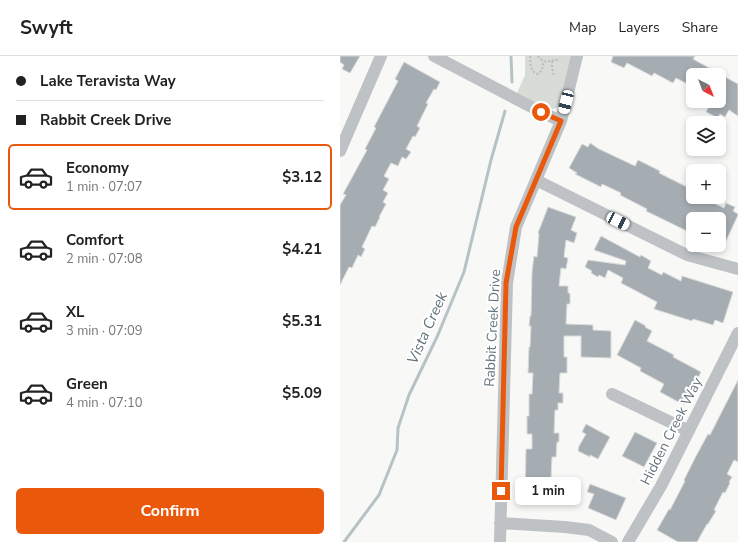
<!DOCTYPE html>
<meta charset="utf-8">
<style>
body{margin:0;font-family:"Nunito Sans",sans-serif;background:#f6f6f6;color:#222;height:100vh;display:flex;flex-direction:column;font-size:15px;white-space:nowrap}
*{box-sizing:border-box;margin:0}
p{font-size:13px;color:#767676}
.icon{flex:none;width:22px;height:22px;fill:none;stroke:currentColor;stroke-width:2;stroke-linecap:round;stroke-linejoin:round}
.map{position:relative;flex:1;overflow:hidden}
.drawer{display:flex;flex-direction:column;background:#fff;width:340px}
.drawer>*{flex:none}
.guide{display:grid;align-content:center;height:88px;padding:0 16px;background:#fff}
.needle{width:26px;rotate:138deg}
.buttons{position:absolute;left:346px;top:12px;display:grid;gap:8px}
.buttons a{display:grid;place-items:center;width:40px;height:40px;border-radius:6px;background:#fff;box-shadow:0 2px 6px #0003;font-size:20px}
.end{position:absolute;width:18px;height:18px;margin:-9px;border:5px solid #ea580c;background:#fff;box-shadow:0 0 0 2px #fff}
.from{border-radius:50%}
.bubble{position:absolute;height:28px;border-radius:6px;background:#fff;box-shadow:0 2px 6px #0003;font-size:13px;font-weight:700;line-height:28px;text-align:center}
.car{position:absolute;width:12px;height:24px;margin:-12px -6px;border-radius:5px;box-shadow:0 0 3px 1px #0007;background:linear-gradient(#fff 24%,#345 0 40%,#fff 0 76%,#345 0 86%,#fff 0)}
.guide b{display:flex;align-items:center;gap:14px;height:38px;font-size:15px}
.guide b+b{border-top:1px solid #e0e0e0}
.guide i{width:10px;height:10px;background:#222}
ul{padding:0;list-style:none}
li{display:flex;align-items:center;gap:12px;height:66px;margin:0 8px 6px;padding:0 8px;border:2px solid transparent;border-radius:6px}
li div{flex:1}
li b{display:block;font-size:15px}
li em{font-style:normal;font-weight:700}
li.selected{border-color:#ea580c}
li>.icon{width:36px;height:36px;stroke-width:1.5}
.primary-button{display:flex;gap:8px;margin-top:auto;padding:8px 16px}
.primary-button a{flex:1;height:46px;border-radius:6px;background:#ea580c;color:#fff;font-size:16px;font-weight:700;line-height:46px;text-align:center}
header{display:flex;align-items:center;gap:24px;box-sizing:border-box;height:56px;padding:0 20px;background:#fff;border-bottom:1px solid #e0e0e0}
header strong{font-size:19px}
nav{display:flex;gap:22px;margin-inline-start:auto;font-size:14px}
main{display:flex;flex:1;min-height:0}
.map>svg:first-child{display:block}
.green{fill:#d8dcd6}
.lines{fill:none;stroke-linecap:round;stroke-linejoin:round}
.stream{stroke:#b7c2c5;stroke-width:3}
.building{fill:#a6adb2;stroke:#dadad8}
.path{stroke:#b8bcbe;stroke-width:2;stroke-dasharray:2 2;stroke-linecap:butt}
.street{stroke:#bec2c5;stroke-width:12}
.route{stroke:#ea580c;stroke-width:5}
.labels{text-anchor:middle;stroke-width:4;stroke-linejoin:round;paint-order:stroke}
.street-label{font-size:14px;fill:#66757d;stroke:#fff}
.water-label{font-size:15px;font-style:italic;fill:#617378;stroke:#fff}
</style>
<header>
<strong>Swyft</strong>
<nav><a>Map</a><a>Layers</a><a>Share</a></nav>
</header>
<main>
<section class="drawer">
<div class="guide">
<b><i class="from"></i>Lake Teravista Way</b>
<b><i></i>Rabbit Creek Drive</b>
</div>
<ul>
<li class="selected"><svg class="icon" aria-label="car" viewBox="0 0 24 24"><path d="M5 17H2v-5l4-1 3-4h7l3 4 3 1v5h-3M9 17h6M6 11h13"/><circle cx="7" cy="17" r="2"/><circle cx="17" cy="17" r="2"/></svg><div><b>Economy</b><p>1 min · 07:07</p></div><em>$3.12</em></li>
<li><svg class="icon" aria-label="car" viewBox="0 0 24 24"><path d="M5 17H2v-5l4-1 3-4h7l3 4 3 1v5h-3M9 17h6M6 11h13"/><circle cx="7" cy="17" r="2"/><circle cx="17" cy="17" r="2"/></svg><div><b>Comfort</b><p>2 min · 07:08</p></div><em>$4.21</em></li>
<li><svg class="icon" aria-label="car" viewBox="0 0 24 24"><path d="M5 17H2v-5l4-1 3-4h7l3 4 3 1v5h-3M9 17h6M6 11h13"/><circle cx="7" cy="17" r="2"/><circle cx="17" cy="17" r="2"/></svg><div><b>XL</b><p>3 min · 07:09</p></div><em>$5.31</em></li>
<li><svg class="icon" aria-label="car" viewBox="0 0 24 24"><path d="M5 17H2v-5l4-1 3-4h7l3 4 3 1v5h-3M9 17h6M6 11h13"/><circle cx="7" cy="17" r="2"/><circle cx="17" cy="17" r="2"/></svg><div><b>Green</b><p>4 min · 07:10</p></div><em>$5.09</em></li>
</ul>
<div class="primary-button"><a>Confirm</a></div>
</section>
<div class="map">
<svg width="398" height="486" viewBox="0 0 398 486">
<rect width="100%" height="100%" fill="#f8f8f6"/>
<!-- green -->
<path class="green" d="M 185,0 L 232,0 L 220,47 C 216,53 213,54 206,53 L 177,37 L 185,19 Z"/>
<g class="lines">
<!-- stream -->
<path class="stream" d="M 171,0 L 172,26
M 4,486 L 39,439 L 57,394 L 58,372 L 69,339 L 97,281 L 124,216 L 151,104 L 165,55"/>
</g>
<!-- building -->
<path class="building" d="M 0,0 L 20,0 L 10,17 L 2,13 L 4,9 L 0,6 Z
M 273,0 L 355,0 L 353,3 L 371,13 L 368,19 L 353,19 L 353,31 L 336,22 L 333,27 L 314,17 L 312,20 L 287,7 L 284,12 L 271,6 Z
M 64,6 L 100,26 L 96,34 L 94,33 L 86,47 L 88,48 L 77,70 L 80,72 L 75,81 L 73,80 L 66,93 L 71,96 L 66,103 L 62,101 L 58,110 L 51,107 L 44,120 L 49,123 L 43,134 L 48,137 L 43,146 L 46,148 L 39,161 L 40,161 L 35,171 L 32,170 L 22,191 L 25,193 L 21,201 L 18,199 L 12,212 L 9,211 L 0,229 L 0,149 L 6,139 L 3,138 L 27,94 L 25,93 L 36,72 L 34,71 L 58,25 L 55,23 Z
M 385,21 L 398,28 L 398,60 L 389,54 L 385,61 L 380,58 L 378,62 L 366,56 L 372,45 L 379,45 L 379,32 Z
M 250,87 L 259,93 L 295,110 L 298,104 L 320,115 L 319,117 L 347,131 L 346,133 L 353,136 L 353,141 L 363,141 L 367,143 L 367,144 L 384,152 L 386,147 L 395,151 L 393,155 L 398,158 L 398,159 L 386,185 L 379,182 L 379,163 L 353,163 L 353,178 L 306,155 L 307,153 L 280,139 L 281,137 L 262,128 L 261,131 L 235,118 L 237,117 L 229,112 L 242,88 L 248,91 Z
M 208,151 L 236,161 L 231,174 L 237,177 L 234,187 L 226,184 L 224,201 L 228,202 L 226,213 L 221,212 L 219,230 L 228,230 L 228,237 L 230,237 L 230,248 L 227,248 L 226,268 L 253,269 L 253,274 L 271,275 L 271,302 L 241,301 L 241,280 L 224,280 L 224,301 L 227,301 L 227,317 L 220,317 L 219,337 L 223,337 L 223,347 L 218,347 L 218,354 L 215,354 L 214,377 L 219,377 L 219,386 L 217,386 L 216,401 L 212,401 L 211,422 L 216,422 L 215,446 L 185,446 L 186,393 L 192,393 L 192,378 L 187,378 L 187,360 L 189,360 L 189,338 L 192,338 L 193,317 L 188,317 L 189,291 L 190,291 L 191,270 L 189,270 L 190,260 L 191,260 L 192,216 L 194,200 L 197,201 L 199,178 L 198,177 Z
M 261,180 L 300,201 L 301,199 L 311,205 L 308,212 L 322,219 L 323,216 L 341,225 L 342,220 L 393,236 L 383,267 L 375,264 L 373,269 L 353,263 L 352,265 L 314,253 L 317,246 L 281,227 L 283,222 L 268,214 L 265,222 L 259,219 L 258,221 L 251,217 L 252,215 L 245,211 L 248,204 L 285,209 L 286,205 L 254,194 Z
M 295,264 L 306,270 L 305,271 L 312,275 L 307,285 L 334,299 L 333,301 L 361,316 L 344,349 L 320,336 L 324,328 L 300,315 L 301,312 L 277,299 Z
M 398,324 L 398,406 L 394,404 L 387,418 L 392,421 L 389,426 L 390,427 L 385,437 L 383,436 L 374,454 L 376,455 L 368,468 L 367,468 L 357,486 L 338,486 L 317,474 L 329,453 L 330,454 L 345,425 L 344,424 L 355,402 L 368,378 L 370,379 Z
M 246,368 L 270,381 L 258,403 L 250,399 L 250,401 L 238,395 L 239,390 L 246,378 L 242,376 Z
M 295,376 L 317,387 L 304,411 L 282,400 Z
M 250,428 L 286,442 L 276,464 L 248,452 L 254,438 L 247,436 Z"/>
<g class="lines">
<!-- path -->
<path class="path" d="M 190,0 C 191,7 189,16 198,18 C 203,15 203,10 203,5
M 198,0 C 206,10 209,3 219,4
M 212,5 L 212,11 L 214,20"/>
<!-- street -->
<path class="street" d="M 94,0 L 201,56 L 221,65
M 0,95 L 41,0
M 196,124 L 347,199 L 398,213
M 272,338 L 349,375
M 160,467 L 225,471 L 249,474 L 272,486
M 160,486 L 167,227 L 176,171 L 221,65 L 237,0
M 288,486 L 321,430 L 398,277"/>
</g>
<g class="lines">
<!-- route -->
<path class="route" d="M 161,435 L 166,227 L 176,171 L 221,65 L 201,56"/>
</g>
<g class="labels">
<!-- street labels -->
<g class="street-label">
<text transform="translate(152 272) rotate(-87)" y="5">Rabbit Creek Drive</text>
<text transform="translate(331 375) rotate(-63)" y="5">Hidden Creek Way</text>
</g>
<!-- water labels -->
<g class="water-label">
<text transform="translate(87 272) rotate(-66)" y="5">Vista Creek</text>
</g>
</g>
</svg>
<div class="buttons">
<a><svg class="needle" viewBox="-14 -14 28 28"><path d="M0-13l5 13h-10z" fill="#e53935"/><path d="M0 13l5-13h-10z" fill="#767676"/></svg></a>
<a><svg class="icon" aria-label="layers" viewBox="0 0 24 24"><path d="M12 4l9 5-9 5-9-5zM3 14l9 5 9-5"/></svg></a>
<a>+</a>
<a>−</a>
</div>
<i class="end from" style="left:201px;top:56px"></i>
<i class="end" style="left:161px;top:435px"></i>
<div class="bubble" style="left:175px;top:421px;width:66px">1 min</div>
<i class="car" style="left:226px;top:46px;rotate:194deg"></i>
<i class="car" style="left:278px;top:165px;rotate:116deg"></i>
</div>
</main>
